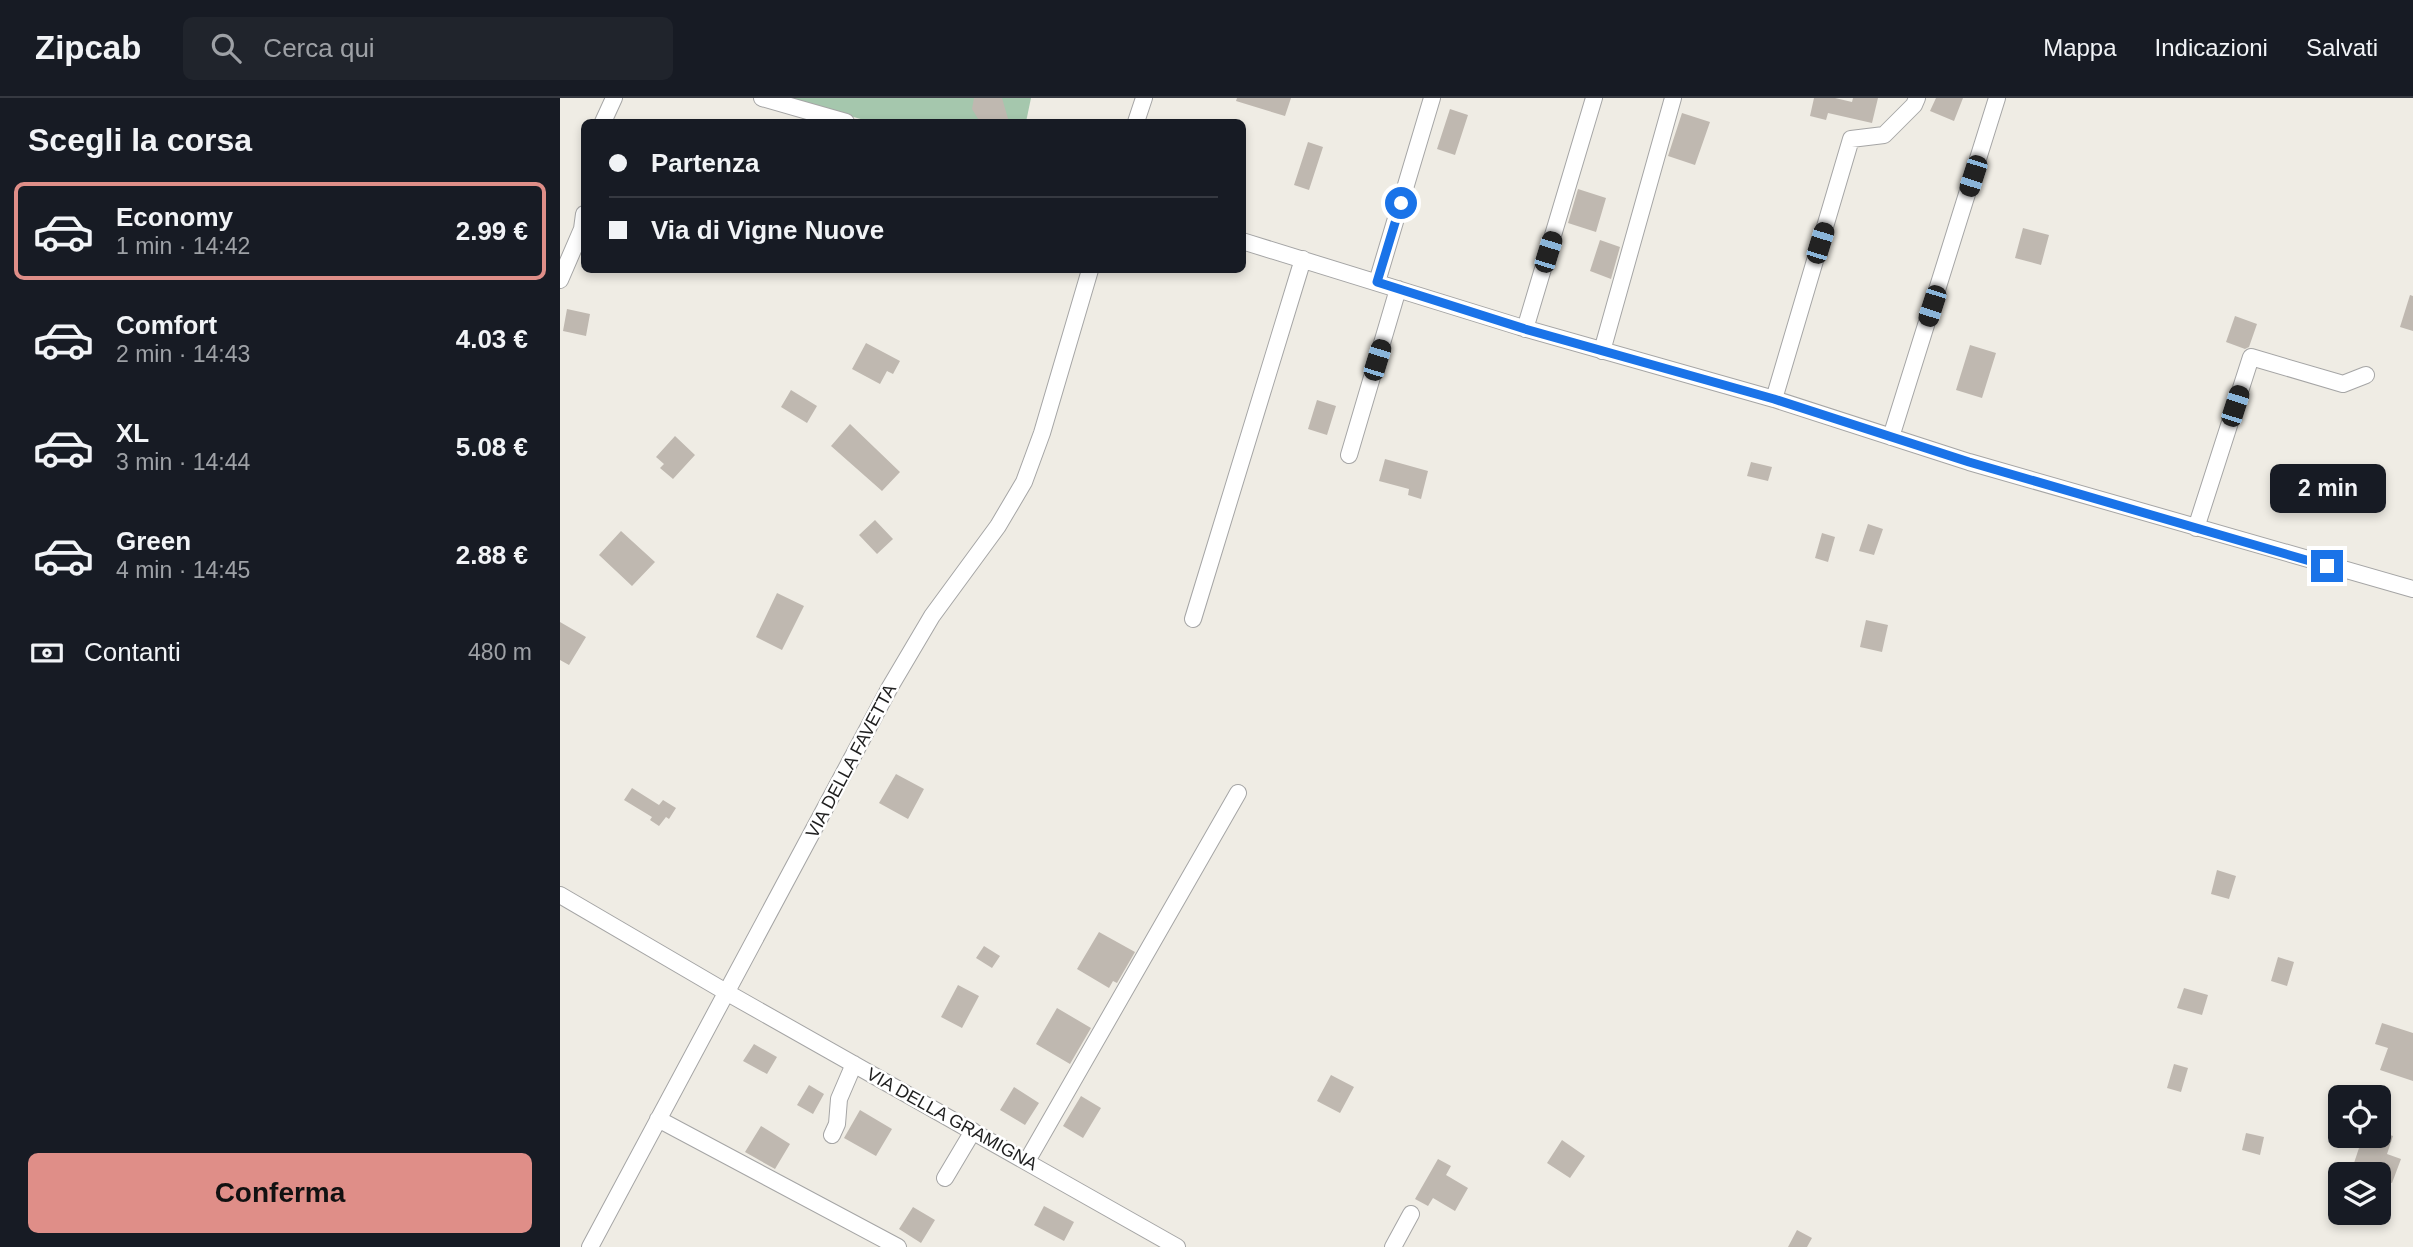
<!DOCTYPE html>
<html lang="it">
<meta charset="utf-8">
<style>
body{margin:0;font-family:Helvetica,sans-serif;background:#20242c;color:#f1f3f6;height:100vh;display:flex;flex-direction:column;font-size:26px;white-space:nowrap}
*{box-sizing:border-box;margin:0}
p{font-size:23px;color:#9ea1a6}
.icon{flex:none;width:38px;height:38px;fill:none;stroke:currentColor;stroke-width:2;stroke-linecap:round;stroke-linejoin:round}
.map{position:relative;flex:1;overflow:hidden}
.drawer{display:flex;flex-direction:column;background:#171b24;width:560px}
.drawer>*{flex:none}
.banner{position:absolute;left:21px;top:21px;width:665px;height:154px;border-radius:10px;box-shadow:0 4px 10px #0003;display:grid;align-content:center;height:154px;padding:0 28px;background:#171b24}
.buttons{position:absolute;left:1768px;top:987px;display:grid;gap:14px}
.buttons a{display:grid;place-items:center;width:63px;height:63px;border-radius:10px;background:#171b24;box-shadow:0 4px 10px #0003;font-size:35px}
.end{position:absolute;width:32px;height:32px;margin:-16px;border:9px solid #1a73e8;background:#fff;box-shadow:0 0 0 4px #fff}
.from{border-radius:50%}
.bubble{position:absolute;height:49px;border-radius:10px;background:#171b24;box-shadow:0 4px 10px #0003;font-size:23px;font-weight:600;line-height:49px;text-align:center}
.car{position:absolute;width:21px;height:42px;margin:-21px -10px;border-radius:9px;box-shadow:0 0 5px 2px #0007;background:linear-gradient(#222 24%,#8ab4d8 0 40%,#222 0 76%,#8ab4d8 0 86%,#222 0)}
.banner b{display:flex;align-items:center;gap:24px;height:66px;font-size:26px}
.banner b+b{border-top:2px solid #363941}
.banner i{width:18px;height:18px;background:#f1f3f6}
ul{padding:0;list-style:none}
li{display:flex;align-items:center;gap:21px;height:98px;margin:0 14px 10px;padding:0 14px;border:4px solid transparent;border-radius:10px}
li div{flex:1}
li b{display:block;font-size:26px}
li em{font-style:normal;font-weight:600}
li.current{border-color:#df8e88}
li>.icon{width:63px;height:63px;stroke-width:1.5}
h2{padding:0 28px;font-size:32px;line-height:84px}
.pay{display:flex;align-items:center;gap:18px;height:77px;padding:0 28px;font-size:26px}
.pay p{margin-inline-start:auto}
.primary-button{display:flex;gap:14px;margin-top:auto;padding:14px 28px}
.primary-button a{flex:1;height:80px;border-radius:10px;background:#df8e88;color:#111;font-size:28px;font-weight:600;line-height:80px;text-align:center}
header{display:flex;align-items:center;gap:42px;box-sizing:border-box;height:98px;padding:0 35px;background:#171b24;border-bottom:2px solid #363941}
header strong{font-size:33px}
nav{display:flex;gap:38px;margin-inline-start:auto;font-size:24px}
.search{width:490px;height:63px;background:#20242c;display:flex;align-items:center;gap:18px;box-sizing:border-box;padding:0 24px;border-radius:10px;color:#9ea1a6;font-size:26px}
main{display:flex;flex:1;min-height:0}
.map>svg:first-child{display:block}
.cemetery{fill:#a5c7ad}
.building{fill:#bfb8b0}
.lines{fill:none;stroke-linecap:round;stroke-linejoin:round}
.minor-casing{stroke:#a5a5a5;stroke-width:18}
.minor{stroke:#fff;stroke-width:16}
.route{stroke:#1a73e8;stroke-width:9}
.labels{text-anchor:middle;stroke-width:5;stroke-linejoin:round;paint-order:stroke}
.street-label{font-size:18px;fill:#1e1e1e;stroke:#fff}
</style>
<header>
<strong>Zipcab</strong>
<div class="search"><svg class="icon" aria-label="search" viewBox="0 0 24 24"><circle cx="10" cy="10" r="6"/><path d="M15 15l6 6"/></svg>Cerca qui</div>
<nav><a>Mappa</a><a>Indicazioni</a><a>Salvati</a></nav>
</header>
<main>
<section class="drawer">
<h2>Scegli la corsa</h2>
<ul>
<li class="current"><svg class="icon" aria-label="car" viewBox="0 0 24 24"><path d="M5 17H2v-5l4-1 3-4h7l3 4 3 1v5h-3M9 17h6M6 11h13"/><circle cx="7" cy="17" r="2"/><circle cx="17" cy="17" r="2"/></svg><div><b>Economy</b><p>1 min · 14:42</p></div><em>2.99 €</em></li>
<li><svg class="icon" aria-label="car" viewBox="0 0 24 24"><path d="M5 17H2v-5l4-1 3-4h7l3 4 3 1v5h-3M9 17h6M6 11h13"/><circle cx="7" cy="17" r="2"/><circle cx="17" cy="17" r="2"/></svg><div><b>Comfort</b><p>2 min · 14:43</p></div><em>4.03 €</em></li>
<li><svg class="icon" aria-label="car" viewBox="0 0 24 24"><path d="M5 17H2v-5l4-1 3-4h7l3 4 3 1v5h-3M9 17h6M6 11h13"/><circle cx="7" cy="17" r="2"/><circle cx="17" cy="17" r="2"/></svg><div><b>XL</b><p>3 min · 14:44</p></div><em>5.08 €</em></li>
<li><svg class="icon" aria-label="car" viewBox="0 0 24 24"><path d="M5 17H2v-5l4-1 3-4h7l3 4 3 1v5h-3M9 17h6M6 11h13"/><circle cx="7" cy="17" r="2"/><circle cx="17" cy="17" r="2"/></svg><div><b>Green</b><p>4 min · 14:45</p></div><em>2.88 €</em></li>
</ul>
<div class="pay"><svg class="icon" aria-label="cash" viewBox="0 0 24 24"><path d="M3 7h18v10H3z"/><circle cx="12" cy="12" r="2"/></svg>Contanti<p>480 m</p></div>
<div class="primary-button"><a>Conferma</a></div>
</section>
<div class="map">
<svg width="1853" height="1149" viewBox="0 0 1853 1149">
<rect width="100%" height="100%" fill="#efece4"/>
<!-- cemetery -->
<path class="cemetery" d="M 228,0 L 471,0 L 466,24 L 311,24 Z"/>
<!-- building -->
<path class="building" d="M 414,0 L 442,0 L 449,24 L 420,24 L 412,11 Z
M 677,0 L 731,0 L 725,18 L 676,3 Z
M 1254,0 L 1275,0 L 1292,4 L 1293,0 L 1318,0 L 1312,25 L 1268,15 L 1266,22 L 1250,18 Z
M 1376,0 L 1403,0 L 1394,23 L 1370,13 Z
M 890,11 L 908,17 L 895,57 L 877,51 Z
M 1122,15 L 1150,24 L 1135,67 L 1108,58 Z
M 748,44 L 763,49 L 749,92 L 734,87 Z
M 1018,91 L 1046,100 L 1036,134 L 1008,125 Z
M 1463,130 L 1489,137 L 1481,167 L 1455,160 Z
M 1040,142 L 1060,149 L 1051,181 L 1030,173 Z
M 1850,197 L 1853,198 L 1853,233 L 1840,229 Z
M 7,211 L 30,216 L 26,238 L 3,233 Z
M 1675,218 L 1697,226 L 1689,249 L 1685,251 L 1666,244 Z
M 306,245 L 340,263 L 333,276 L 327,273 L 320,286 L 292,271 Z
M 1410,247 L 1436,255 L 1422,300 L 1396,292 Z
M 231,292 L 257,308 L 247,325 L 221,309 Z
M 757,302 L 776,308 L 767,337 L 748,331 Z
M 290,326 L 340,374 L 322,393 L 271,348 Z
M 115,338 L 135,357 L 113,381 L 100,370 L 104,366 L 96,359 Z
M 825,361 L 868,373 L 861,401 L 848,397 L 849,391 L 819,383 Z
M 1191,364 L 1212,369 L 1208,383 L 1187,378 Z
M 315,422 L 333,441 L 317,456 L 299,437 Z
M 1308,426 L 1323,431 L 1314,457 L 1299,453 Z
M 61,433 L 95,464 L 72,488 L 39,457 Z
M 1262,435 L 1275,439 L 1268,464 L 1255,460 Z
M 217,495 L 244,508 L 222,552 L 196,539 Z
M 1306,522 L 1328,527 L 1322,554 L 1300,549 Z
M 0,524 L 26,539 L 9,567 L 0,562 Z
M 336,676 L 364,691 L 348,721 L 319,705 Z
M 72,690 L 99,707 L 103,702 L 116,710 L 109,721 L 106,719 L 99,728 L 90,722 L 92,719 L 64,702 Z
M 1657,772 L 1676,778 L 1669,801 L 1651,796 Z
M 539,834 L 575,854 L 557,885 L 553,883 L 549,890 L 517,871 Z
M 424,848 L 440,858 L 432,870 L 416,860 Z
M 1718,859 L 1734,864 L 1727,888 L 1711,883 Z
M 398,887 L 419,898 L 402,930 L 381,919 Z
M 1624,890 L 1648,897 L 1642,917 L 1617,910 Z
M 497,910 L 531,930 L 510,966 L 476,946 Z
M 1822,925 L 1853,935 L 1853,983 L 1820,972 L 1828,950 L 1815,946 Z
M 194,946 L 217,959 L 207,976 L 183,963 Z
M 1614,966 L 1628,970 L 1621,994 L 1607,990 Z
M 771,977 L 794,989 L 780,1015 L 757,1003 Z
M 249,987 L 264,996 L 253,1016 L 237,1007 Z
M 454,989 L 479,1005 L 465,1027 L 440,1012 Z
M 521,998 L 541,1010 L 523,1040 L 503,1028 Z
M 300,1012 L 332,1031 L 316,1058 L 284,1040 Z
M 201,1028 L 230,1046 L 215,1071 L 185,1054 Z
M 1818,1033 L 1833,1038 L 1827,1056 L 1841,1061 L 1832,1085 L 1818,1081 L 1818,1076 L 1806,1076 L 1792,1071 L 1799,1050 L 1771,1040 L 1771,1038 L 1818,1038 Z
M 1686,1035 L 1704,1039 L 1700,1057 L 1682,1052 Z
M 1002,1042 L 1025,1058 L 1010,1080 L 987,1065 Z
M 878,1061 L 891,1068 L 886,1077 L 908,1090 L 895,1113 L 873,1100 L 868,1108 L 855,1101 Z
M 484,1108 L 514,1124 L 504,1143 L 474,1127 Z
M 353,1109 L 375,1122 L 361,1145 L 339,1131 Z
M 1237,1132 L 1252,1140 L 1247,1149 L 1228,1149 Z"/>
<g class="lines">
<!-- minor casing -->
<g class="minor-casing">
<path id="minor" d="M 202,0 L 286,24
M 43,24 L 54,0
M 576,24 L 584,0
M 682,143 L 960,229 L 1214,301 L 1409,364 L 1853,491
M 0,182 L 22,131 L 24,116
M 817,184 L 872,0
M 965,231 L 1034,0
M 1042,253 L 1113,0
M 1214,301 L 1291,41 L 1324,37 L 1354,7 L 1357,0
M 1331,339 L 1437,0
M 789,357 L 838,191
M 1636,430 L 1691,259 L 1783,286 L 1806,277
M 633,521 L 743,161
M 0,797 L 166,894 L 617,1149
M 98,1021 L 338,1149
M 272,1037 L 277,1026 L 279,1001 L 294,966
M 467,1063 L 678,695
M 385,1080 L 413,1033
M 30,1149 L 330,589 L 372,518 L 438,428 L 464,384 L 482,335 L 530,172
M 833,1149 L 851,1116"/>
</g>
<!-- minor -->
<use href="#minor" class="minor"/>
</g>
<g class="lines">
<!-- route -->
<path class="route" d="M 841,105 L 817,184 L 965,231 L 1214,301 L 1409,364 L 1767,468"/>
</g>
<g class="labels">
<!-- street labels -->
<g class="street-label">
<text transform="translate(291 663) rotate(-62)" y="6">VIA DELLA FAVETTA</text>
<text transform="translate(392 1021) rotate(29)" y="6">VIA DELLA GRAMIGNA</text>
</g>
</g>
</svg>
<div class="buttons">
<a><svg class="icon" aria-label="locate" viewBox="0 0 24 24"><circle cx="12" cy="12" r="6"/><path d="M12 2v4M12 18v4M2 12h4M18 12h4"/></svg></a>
<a><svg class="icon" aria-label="layers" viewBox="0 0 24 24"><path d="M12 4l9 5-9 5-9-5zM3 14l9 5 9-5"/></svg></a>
</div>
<i class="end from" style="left:841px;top:105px"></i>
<i class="end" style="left:1767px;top:468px"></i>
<div class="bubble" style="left:1710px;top:366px;width:116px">2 min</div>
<i class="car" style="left:1413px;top:78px;rotate:198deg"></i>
<i class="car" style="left:1260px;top:145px;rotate:17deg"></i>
<i class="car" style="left:988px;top:154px;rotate:17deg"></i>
<i class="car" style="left:1372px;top:208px;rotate:198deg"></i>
<i class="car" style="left:817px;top:262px;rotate:17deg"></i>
<i class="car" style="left:1675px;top:308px;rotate:18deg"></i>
<div class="banner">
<b><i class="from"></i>Partenza</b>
<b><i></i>Via di Vigne Nuove</b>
</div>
</div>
</main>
